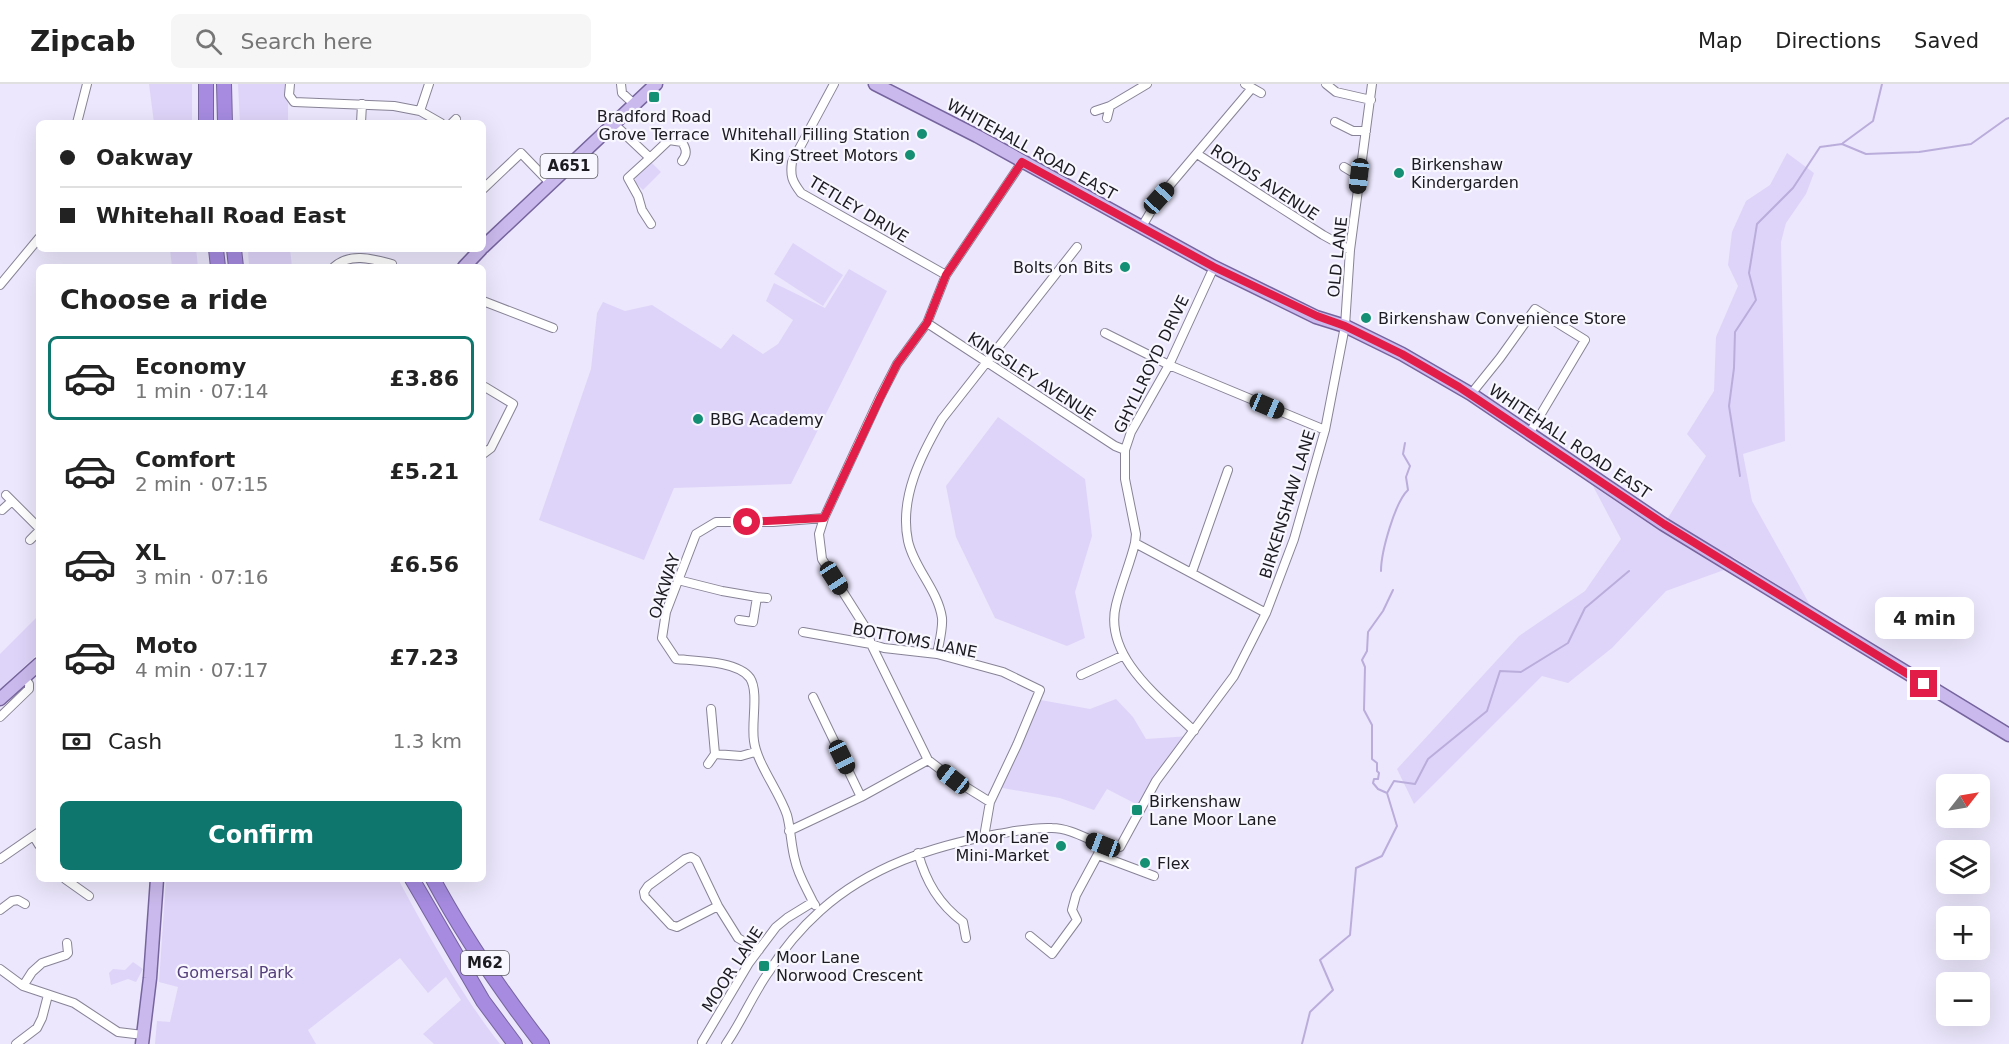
<!DOCTYPE html>
<meta charset="utf-8">
<style>
body{margin:0;font-family:"DejaVu Sans",sans-serif;background:#f6f6f6;color:#222;height:100vh;display:flex;flex-direction:column;font-size:22px;white-space:nowrap}
*{box-sizing:border-box;margin:0}
p{font-size:20px;color:#767676}
.icon{flex:none;width:33px;height:33px;fill:none;stroke:currentColor;stroke-width:2;stroke-linecap:round;stroke-linejoin:round}
.map{position:relative;flex:1;overflow:hidden}
.panel{position:absolute;left:36px;top:180px;width:450px;height:618px;display:flex;flex-direction:column;background:#fff;border-radius:9px;box-shadow:0 6px 24px #0002}
.panel>*{flex:none}
.guide{position:absolute;left:36px;top:36px;width:450px;height:132px;border-radius:9px;box-shadow:0 6px 24px #0002;display:grid;align-content:center;height:132px;padding:0 24px;background:#fff}
.needle{width:39px;rotate:59deg}
.tools{position:absolute;left:1936px;top:690px;display:grid;gap:12px}
.tools a{display:grid;place-items:center;width:54px;height:54px;border-radius:9px;background:#fff;box-shadow:0 6px 24px #0002;font-size:30px}
.end{position:absolute;width:27px;height:27px;margin:-14px;border:8px solid #e11d48;background:#fff;box-shadow:0 0 0 3px #fff}
.from{border-radius:50%}
.bubble{position:absolute;height:42px;border-radius:9px;background:#fff;box-shadow:0 6px 24px #0002;font-size:20px;font-weight:600;line-height:42px;text-align:center}
.car{position:absolute;width:18px;height:36px;margin:-18px -9px;border-radius:8px;box-shadow:0 0 4px 2px #0007;background:linear-gradient(#222 24%,#8ab4d8 0 40%,#222 0 76%,#8ab4d8 0 86%,#222 0)}
.guide b{display:flex;align-items:center;gap:21px;height:57px;font-size:22px}
.guide b+b{border-top:2px solid #e0e0e0}
.guide i{width:15px;height:15px;background:#222}
ul{padding:0;list-style:none}
li{display:flex;align-items:center;gap:18px;height:84px;margin:0 12px 9px;padding:0 12px;border:3px solid transparent;border-radius:9px}
li div{flex:1}
li b{display:block;font-size:22px}
li em{font-style:normal;font-weight:600}
li.selected{border-color:#0f766e}
li>.icon{width:54px;height:54px;stroke-width:1.5}
h2{padding:0 24px;font-size:27px;line-height:72px}
.pay{display:flex;align-items:center;gap:15px;height:66px;padding:0 24px;font-size:22px}
.pay p{margin-inline-start:auto}
.primary-button{display:flex;gap:12px;margin-top:auto;padding:12px 24px}
.primary-button a{flex:1;height:69px;border-radius:9px;background:#0f766e;color:#fff;font-size:24px;font-weight:600;line-height:69px;text-align:center}
header{display:flex;align-items:center;gap:36px;box-sizing:border-box;height:84px;padding:0 30px;background:#fff;border-bottom:2px solid #e0e0e0}
header strong{font-size:28px}
nav{display:flex;gap:33px;margin-inline-start:auto;font-size:21px}
.search{width:420px;height:54px;background:#f6f6f6;display:flex;align-items:center;gap:15px;box-sizing:border-box;padding:0 21px;border-radius:9px;color:#767676;font-size:22px}
.map>svg:first-child{display:block}
.green{fill:#ded4f9}
.lines{fill:none;stroke-linecap:round;stroke-linejoin:round}
.stream{stroke:#baaddc;stroke-width:2}
.street-casing{stroke:#888396;stroke-width:10}
.primary-casing{stroke:#76649e;stroke-width:15}
.highway-casing{stroke:#76649e;stroke-width:16}
.street{stroke:#fff;stroke-width:8}
.primary{stroke:#cab9ec;stroke-width:12}
.highway{stroke:#a68be0;stroke-width:14}
.route{stroke:#e11d48;stroke-width:8}
.poi-dot{fill:#148f74;stroke:#f8f6ff;stroke-width:2}
.labels{text-anchor:middle;stroke-width:4.5;stroke-linejoin:round;paint-order:stroke}
.shield{fill:#f8f6ff;stroke:#5f5d64;stroke-width:1.5}
.shield-label{font-size:15px;font-weight:bold;fill:#1d1b22}
.poi-label{font-size:16px;fill:#1d1b22;stroke:#f8f6ff;text-anchor:start}
.street-label{font-size:16px;fill:#1d1b22;stroke:#f8f6ff}
.park-label{font-size:16px;fill:#54407b;stroke:#f8f6ff}
</style>
<header>
<strong>Zipcab</strong>
<div class="search"><svg class="icon" aria-label="search" viewBox="0 0 24 24"><circle cx="10" cy="10" r="6"/><path d="M15 15l6 6"/></svg>Search here</div>
<nav><a>Map</a><a>Directions</a><a>Saved</a></nav>
</header>
<div class="map">
<svg width="2009" height="960" viewBox="0 0 2009 960">
<rect width="100%" height="100%" fill="#ece7fc"/>
<!-- green -->
<path class="green" d="M 149,0 L 192,0 L 192,39 L 154,39 Z
M 238,0 L 288,0 L 288,39 L 240,39 Z
M 1787,69 L 1814,89 L 1806,110 L 1786,139 L 1781,158 L 1785,357 L 1743,370 L 1752,417 L 1810,521 L 1733,473 L 1724,486 L 1666,507 L 1612,564 L 1568,599 L 1542,592 L 1414,720 L 1397,685 L 1519,552 L 1585,507 L 1621,455 L 1593,402 L 1660,447 L 1706,372 L 1687,350 L 1714,307 L 1716,253 L 1738,202 L 1728,181 L 1732,148 L 1746,117 L 1770,101 Z
M 650,77 L 661,88 L 643,106 L 636,99 L 635,92 Z
M 793,159 L 843,191 L 823,222 L 774,190 Z
M 170,165 L 196,165 L 198,183 L 172,183 Z
M 248,165 L 290,165 L 292,183 L 249,183 Z
M 849,185 L 887,207 L 791,400 L 674,404 L 644,476 L 539,436 L 591,285 L 597,229 L 603,218 L 625,227 L 652,221 L 721,265 L 733,250 L 763,270 L 778,260 L 793,236 L 766,217 L 774,199 L 825,224 Z
M 998,333 L 1085,395 L 1092,452 L 1075,508 L 1085,554 L 1067,562 L 995,534 L 956,453 L 946,402 Z
M 39,531 L 39,569 L 0,605 L 0,570 Z
M 1035,615 L 1090,625 L 1116,615 L 1133,633 L 1146,655 L 1190,652 L 1140,722 L 1107,705 L 1094,726 L 1060,714 L 997,703 Z
M 166,795 L 398,795 C 427,849 462,912 500,960 L 434,960 L 423,950 L 461,916 L 446,893 L 428,909 L 400,874 L 308,946 L 316,960 L 155,960 L 157,937 L 170,938 L 178,903 L 159,898 Z
M 133,878 L 143,885 L 136,898 L 128,895 L 111,901 L 109,889 L 113,885 L 125,886 Z"/>
<g class="lines">
<!-- stream -->
<path class="stream" d="M 1843,59 L 1873,37 L 1882,0
M 1740,392 L 1729,322 L 1734,284 L 1735,248 L 1756,216 L 1749,189 L 1757,140 L 1793,104 L 1820,63 L 1842,60 L 1866,70 L 1919,68 L 1971,60 L 2006,35 L 2009,34
M 1381,487 C 1381,468 1395,418 1408,406 L 1406,393 L 1410,382 L 1403,370 L 1405,359
M 1387,709 L 1394,697 L 1415,700 L 1428,675 L 1487,627 L 1500,587 L 1521,588 L 1568,559 L 1585,524 L 1629,487
M 1387,709 L 1378,705 L 1373,699 L 1374,695 L 1378,695 L 1379,689 L 1377,687 L 1377,679 L 1372,675 L 1372,641 L 1364,626 L 1365,583 L 1362,576 L 1367,567 L 1368,548 L 1383,527 L 1393,506
M 1302,960 L 1310,928 L 1333,906 L 1320,876 L 1350,851 L 1356,784 L 1382,772 L 1397,742 L 1387,709"/>
<!-- street casing -->
<g class="street-casing">
<path id="street" d="M 290,0 L 289,11 L 294,18 L 394,22 L 420,27 L 441,39
M 621,0 L 622,9 L 634,20
M 834,0 L 792,78 C 790,92 792,97 801,109 L 946,191
M 1245,0 L 1261,9
M 1326,0 L 1336,8 L 1371,16
M 420,27 L 429,0
M 1095,27 L 1110,22 L 1147,0
M 1107,34 L 1110,22
M 1335,38 L 1353,47 L 1366,47
M 77,39 L 87,0
M 361,39 L 362,20
M 452,39 L 456,35
M 614,40 L 650,74 L 669,56 L 682,58 C 687,66 687,70 682,77
M 1197,70 L 1323,151 L 1350,166
M 650,74 L 628,94 L 638,112 L 642,126 L 651,140
M 1344,83 L 1359,92
M 483,105 L 521,69 L 550,99
M 1141,144 L 1159,114 L 1252,4
M 334,183 C 350,168 373,175 392,180
M 1214,183 L 1169,281 L 1131,348 L 1125,366 L 1125,395 L 1136,450 L 1135,459 L 1266,529
M 0,201 L 39,154
M 483,217 L 553,244
M 927,239 L 1115,362 L 1125,366
M 1105,249 L 1169,281 L 1325,346
M 1471,310 L 1500,274 L 1535,225 L 1585,256 L 1529,350
M 483,370 L 491,364 L 513,320 L 485,303
M 6,411 L 39,444
M 2,426 L 12,417
M 30,456 L 39,447
M 1135,459 C 1130,480 1121,500 1116,521 C 1103,573 1161,615 1194,647
M 1192,488 L 1228,386
M 678,496 L 722,507 L 757,513 L 753,538 L 739,536
M 757,513 L 767,514
M 803,548 L 871,560 L 884,564 L 937,570 L 1003,588 L 1040,606 L 1017,661 L 990,718 L 984,753
M 937,570 C 939,559 943,545 942,534 C 938,506 914,484 908,457 C 899,414 921,371 942,335 L 1077,163
M 1081,591 L 1122,572
M 813,613 L 861,713
M 711,625 L 715,670 L 741,672 L 755,668
M 0,633 L 29,605 L 29,600 L 24,594
M 708,680 L 715,670
M 990,718 L 953,695 L 928,676 L 871,560 L 867,546 L 822,475 L 819,450 L 824,434 L 880,313 L 897,280 L 927,239 L 946,191 L 1022,78
M 789,747 L 861,713 L 928,676
M 34,753 L 39,761
M 1103,761 L 1113,765 L 1120,763 L 1156,697 L 1234,592 L 1266,529 L 1294,455 L 1325,346 L 1345,242 L 1350,166 L 1372,0
M 918,769 C 926,798 939,820 963,838 L 966,854
M 1098,771 L 1154,792
M 0,775 L 39,748
M 65,795 L 89,812
M 813,818 C 807,805 798,791 795,776 C 791,762 791,746 787,731 C 779,707 757,680 754,657 C 751,639 759,608 750,594 C 738,577 696,577 676,575 L 662,554 L 666,528 L 696,450 L 716,438 L 773,438 L 824,434
M 718,822 L 696,776 L 691,773 L 685,775 L 648,802 L 644,808 L 645,813 L 671,841 L 677,843 L 718,822 L 738,854 L 759,866
M 0,826 L 12,817 L 18,816 L 25,820
M 0,885 L 23,902 L 74,919 L 118,948 L 143,951
M 23,902 L 32,888 L 42,879 L 66,871 L 68,869 L 67,859
M 702,958 L 749,879 L 776,843 L 787,834 L 813,818 L 815,821
M 16,960 L 37,944 L 42,934 L 48,911
M 726,960 C 742,937 752,912 768,889 C 782,867 801,844 820,827 C 870,782 933,762 998,750 C 1016,747 1033,743 1052,744 C 1069,744 1087,755 1103,761 L 1076,811 L 1072,826 L 1077,836 L 1052,870 L 1030,852"/>
</g>
<!-- primary casing -->
<g class="primary-casing">
<path id="primary" d="M 875,0 L 977,52 L 1214,183 L 1316,233 L 1345,242 L 1402,270 L 1471,310 L 1663,440 L 2009,651
M 483,163 L 656,0
M 464,183 L 481,165
M 0,615 L 39,580
M 142,960 L 150,894 L 157,795"/>
</g>
<!-- highway casing -->
<g class="highway-casing">
<path id="highway" d="M 206,0 L 206,39
M 224,0 L 225,39
M 216,165 L 218,183
M 234,165 L 236,183
M 412,795 L 483,917 L 515,960
M 433,795 C 464,853 502,908 542,960"/>
</g>
<!-- street -->
<use href="#street" class="street"/>
<!-- primary -->
<use href="#primary" class="primary"/>
<!-- highway -->
<use href="#highway" class="highway"/>
</g>
<g class="lines">
<!-- route -->
<path class="route" d="M 747,438 L 824,434 L 880,314 L 897,280 L 927,239 L 946,191 L 1022,78 L 1214,183 L 1317,232 L 1345,242 L 1402,270 L 1459,303 L 1664,440 L 1924,600"/>
</g>
<!-- markers -->
<g class="poi-dot">
<rect x="648" y="7" width="12" height="12" rx="3"/>
<circle cx="922" cy="50" r="6"/>
<circle cx="910" cy="71" r="6"/>
<circle cx="1399" cy="89" r="6"/>
<circle cx="1125" cy="183" r="6"/>
<circle cx="1366" cy="234" r="6"/>
<circle cx="698" cy="335" r="6"/>
<rect x="1131" y="720" width="12" height="12" rx="3"/>
<circle cx="1061" cy="762" r="6"/>
<circle cx="1145" cy="779" r="6"/>
<rect x="758" y="876" width="12" height="12" rx="3"/>
</g>
<g class="labels">
<!-- shield labels -->
<g class="shield">
<rect x="540.5" y="70" width="57" height="24" rx="4.5"/>
<rect x="461" y="867" width="48" height="24" rx="4.5"/>
</g>
<g class="shield-label">
<text x="569" y="87">A651</text>
<text x="485" y="884">M62</text>
</g>
<!-- poi labels -->
<g class="poi-label">
<text x="654" y="38" text-anchor="middle">Bradford Road<tspan x="654" dy="18">Grove Terrace</tspan></text>
<text x="910" y="56" text-anchor="end">Whitehall Filling Station</text>
<text x="898" y="77" text-anchor="end">King Street Motors</text>
<text x="1411" y="86">Birkenshaw<tspan x="1411" dy="18">Kindergarden</tspan></text>
<text x="1113" y="189" text-anchor="end">Bolts on Bits</text>
<text x="1378" y="240">Birkenshaw Convenience Store</text>
<text x="710" y="341">BBG Academy</text>
<text x="1149" y="723">Birkenshaw<tspan x="1149" dy="18">Lane Moor Lane</tspan></text>
<text x="1049" y="759" text-anchor="end">Moor Lane<tspan x="1049" dy="18">Mini-Market</tspan></text>
<text x="1157" y="785">Flex</text>
<text x="776" y="879">Moor Lane<tspan x="776" dy="18">Norwood Crescent</tspan></text>
</g>
<!-- street labels -->
<g class="street-label">
<text transform="translate(1032 65) rotate(29)" y="6">WHITEHALL ROAD EAST</text>
<text transform="translate(1265 98) rotate(33)" y="6">ROYDS AVENUE</text>
<text transform="translate(859 125) rotate(31)" y="6">TETLEY DRIVE</text>
<text transform="translate(1337 173) rotate(-84)" y="6">OLD LANE</text>
<text transform="translate(1151 280) rotate(-64)" y="6">GHYLLROYD DRIVE</text>
<text transform="translate(1032 292) rotate(33)" y="6">KINGSLEY AVENUE</text>
<text transform="translate(1570 357) rotate(34)" y="6">WHITEHALL ROAD EAST</text>
<text transform="translate(1287 420) rotate(-73)" y="6">BIRKENSHAW LANE</text>
<text transform="translate(664 502) rotate(-72)" y="6">OAKWAY</text>
<text transform="translate(915 556) rotate(11)" y="6">BOTTOMS LANE</text>
<text transform="translate(732 885) rotate(-57)" y="6">MOOR LANE</text>
</g>
<!-- park labels -->
<g class="park-label">
<text x="235" y="894">Gomersal Park</text>
</g>
</g>
</svg>
<div class="tools">
<a><svg class="needle" viewBox="-14 -14 28 28"><path d="M0-13l5 13h-10z" fill="#e53935"/><path d="M0 13l5-13h-10z" fill="#767676"/></svg></a>
<a><svg class="icon" aria-label="layers" viewBox="0 0 24 24"><path d="M12 4l9 5-9 5-9-5zM3 14l9 5 9-5"/></svg></a>
<a>+</a>
<a>−</a>
</div>
<i class="end from" style="left:747px;top:438px"></i>
<i class="end" style="left:1924px;top:600px"></i>
<div class="bubble" style="left:1875px;top:513px;width:99px">4 min</div>
<i class="car" style="left:1359px;top:92px;rotate:187deg"></i>
<i class="car" style="left:1159px;top:114px;rotate:42deg"></i>
<i class="car" style="left:1267px;top:322px;rotate:113deg"></i>
<i class="car" style="left:834px;top:494px;rotate:147deg"></i>
<i class="car" style="left:842px;top:673px;rotate:154deg"></i>
<i class="car" style="left:953px;top:695px;rotate:308deg"></i>
<i class="car" style="left:1103px;top:761px;rotate:291deg"></i>
<div class="guide">
<b><i class="from"></i>Oakway</b>
<b><i></i>Whitehall Road East</b>
</div>
<section class="panel">
<h2>Choose a ride</h2>
<ul>
<li class="selected"><svg class="icon" aria-label="car" viewBox="0 0 24 24"><path d="M5 17H2v-5l4-1 3-4h7l3 4 3 1v5h-3M9 17h6M6 11h13"/><circle cx="7" cy="17" r="2"/><circle cx="17" cy="17" r="2"/></svg><div><b>Economy</b><p>1 min · 07:14</p></div><em>£3.86</em></li>
<li><svg class="icon" aria-label="car" viewBox="0 0 24 24"><path d="M5 17H2v-5l4-1 3-4h7l3 4 3 1v5h-3M9 17h6M6 11h13"/><circle cx="7" cy="17" r="2"/><circle cx="17" cy="17" r="2"/></svg><div><b>Comfort</b><p>2 min · 07:15</p></div><em>£5.21</em></li>
<li><svg class="icon" aria-label="car" viewBox="0 0 24 24"><path d="M5 17H2v-5l4-1 3-4h7l3 4 3 1v5h-3M9 17h6M6 11h13"/><circle cx="7" cy="17" r="2"/><circle cx="17" cy="17" r="2"/></svg><div><b>XL</b><p>3 min · 07:16</p></div><em>£6.56</em></li>
<li><svg class="icon" aria-label="car" viewBox="0 0 24 24"><path d="M5 17H2v-5l4-1 3-4h7l3 4 3 1v5h-3M9 17h6M6 11h13"/><circle cx="7" cy="17" r="2"/><circle cx="17" cy="17" r="2"/></svg><div><b>Moto</b><p>4 min · 07:17</p></div><em>£7.23</em></li>
</ul>
<div class="pay"><svg class="icon" aria-label="cash" viewBox="0 0 24 24"><path d="M3 7h18v10H3z"/><circle cx="12" cy="12" r="2"/></svg>Cash<p>1.3 km</p></div>
<div class="primary-button"><a>Confirm</a></div>
</section>
</div>
